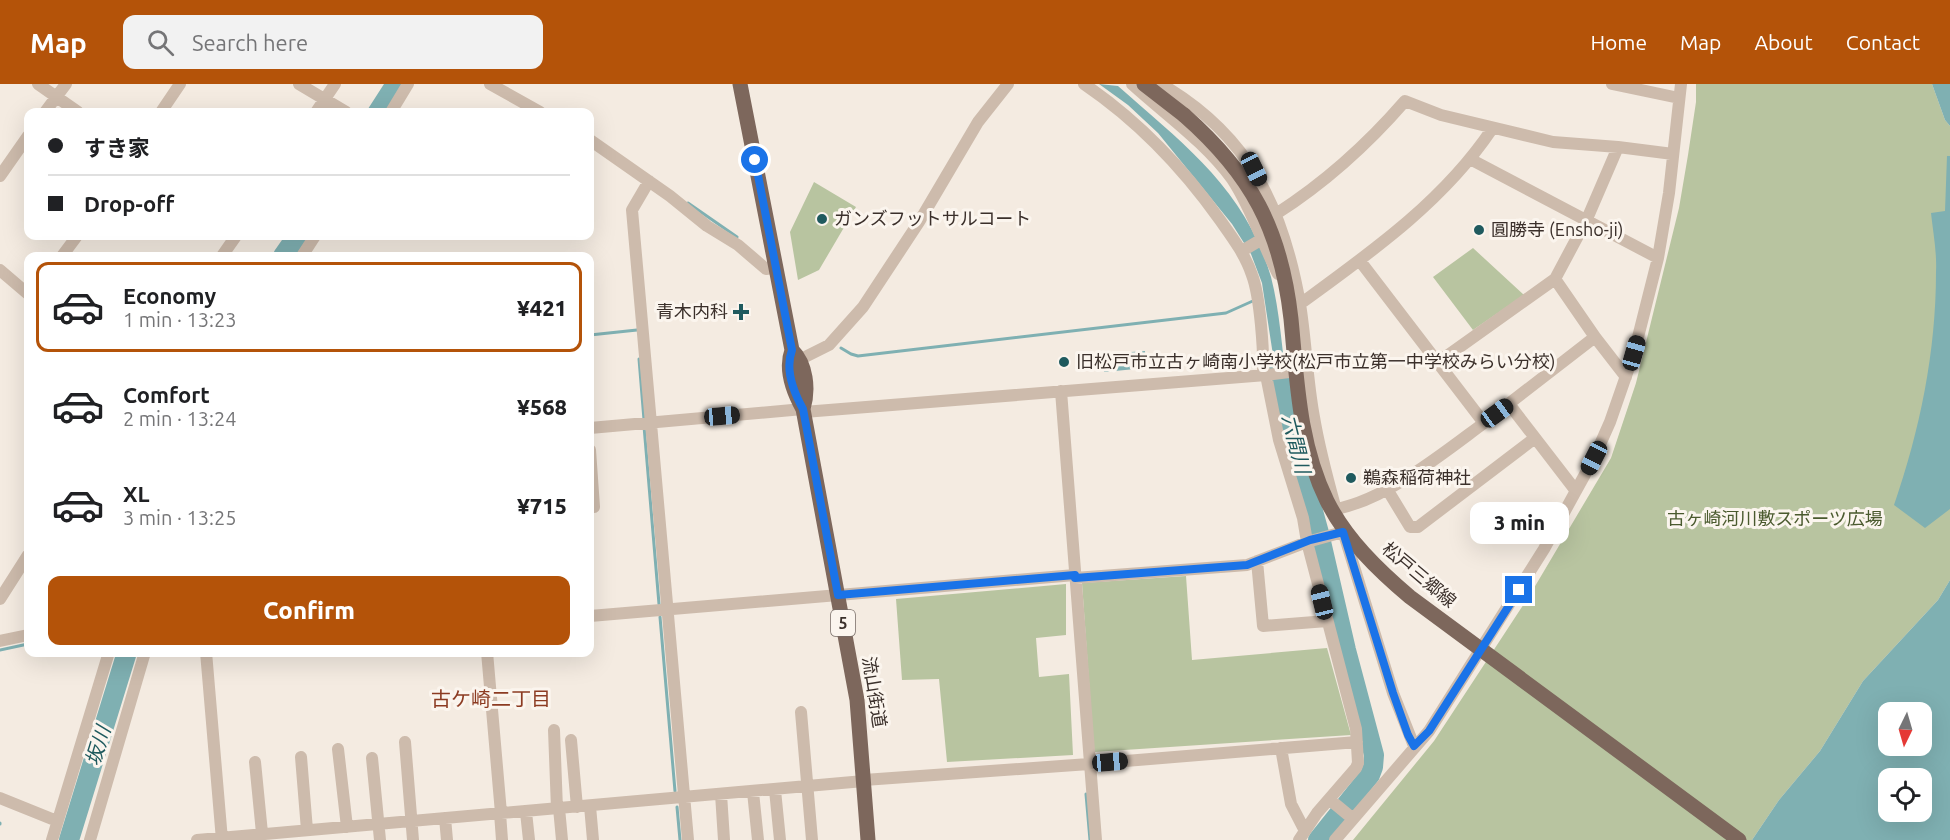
<!DOCTYPE html>
<meta charset="utf-8">
<style>
body{margin:0;font-family:Ubuntu,"Noto Sans JP",sans-serif;background:#f2f2f2;color:#202124;height:100vh;display:flex;flex-direction:column;font-size:22px;white-space:nowrap}
*{box-sizing:border-box;margin:0}
p{font-size:20px;color:#757577}
.icon{flex:none;width:33px;height:33px;fill:none;stroke:currentColor;stroke-width:2;stroke-linecap:round;stroke-linejoin:round}
.map{position:relative;flex:1;overflow:hidden}
.sheet{position:absolute;left:24px;top:168px;width:570px;height:405px;display:flex;flex-direction:column;background:#fff;border-radius:12px;box-shadow:0 6px 24px #0002}
.sheet>*{flex:none}
.banner{position:absolute;left:24px;top:24px;width:570px;height:132px;border-radius:12px;box-shadow:0 6px 24px #0002;display:grid;align-content:center;height:132px;padding:0 24px;background:#fff}
.needle{width:39px;rotate:185deg}
.controls{position:absolute;left:1878px;top:618px;display:grid;gap:12px}
.controls a{display:grid;place-items:center;width:54px;height:54px;border-radius:12px;background:#fff;box-shadow:0 6px 24px #0002;font-size:30px}
.end{position:absolute;width:27px;height:27px;margin:-14px;border:8px solid #1a73e8;background:#fff;box-shadow:0 0 0 3px #fff}
.from{border-radius:50%}
.bubble{position:absolute;height:42px;border-radius:12px;background:#fff;box-shadow:0 6px 24px #0002;font-size:20px;font-weight:800;line-height:42px;text-align:center}
.car{position:absolute;width:18px;height:36px;margin:-18px -9px;border-radius:8px;box-shadow:0 0 4px 2px #0007;background:linear-gradient(#222 24%,#8ab4d8 0 40%,#222 0 76%,#8ab4d8 0 86%,#222 0)}
.banner b{display:flex;align-items:center;gap:21px;height:57px;font-size:22px}
.banner b+b{border-top:2px solid #e0e0e0}
.banner i{width:15px;height:15px;background:#202124}
ul{padding:10px 0 0;list-style:none}
li{display:flex;align-items:center;gap:18px;height:90px;margin:0 12px 9px;padding:0 12px;border:3px solid transparent;border-radius:12px}
li div{flex:1}
li b{display:block;font-size:22px}
li em{font-style:normal;font-weight:800}
li.selected{border-color:#b45309}
li>.icon{width:54px;height:54px;stroke-width:1.5}
.button{display:flex;gap:12px;margin-top:auto;padding:12px 24px}
.button a{flex:1;height:69px;border-radius:12px;background:#b45309;color:#fff;font-size:24px;font-weight:800;line-height:69px;text-align:center}
header{display:flex;align-items:center;gap:36px;box-sizing:border-box;height:84px;padding:0 30px;background:#b45309;color:#fff}
header strong{font-size:28px}
nav{display:flex;gap:33px;margin-inline-start:auto;font-size:21px}
.search{width:420px;height:54px;background:#f2f2f2;display:flex;align-items:center;gap:15px;box-sizing:border-box;padding:0 21px;border-radius:12px;color:#757577;font-size:22px}
.map>svg:first-child{display:block}
.green{fill:#b8c4a0}
.water{fill:#7fb0b2;fill-rule:evenodd}
.lines{fill:none;stroke-linecap:round;stroke-linejoin:round}
.stream{stroke:#7fb0b2;stroke-width:3}
.river{stroke:#7fb0b2;stroke-width:20}
.minor{stroke:#cdbbac;stroke-width:12}
.major{stroke:#7d675c;stroke-width:15}
.major-bridge{stroke:#7d675c;stroke-width:15}
.route{stroke:#1a73e8;stroke-width:8}
.poi-dot{fill:#1f5a5e;stroke:#fbf5ee;stroke-width:2}
.labels{text-anchor:middle;stroke-width:6;stroke-linejoin:round;paint-order:stroke}
.shield{fill:#fbf5ee;stroke:#756b66;stroke-width:1.5}
.shield-label{font-size:16px;font-weight:bold;fill:#3b302b}
.poi-label{font-size:18px;fill:#3b302b;stroke:#fbf5ee;text-anchor:start}
.park-label{font-size:18px;fill:#4a5a2e;stroke:#fbf5ee}
.street-label{font-size:18px;fill:#3b302b;stroke:#fbf5ee}
.water-label{font-size:20px;font-style:italic;fill:#1f5a5e;stroke:#fbf5ee}
.neighbourhood-label{font-size:20px;fill:#8c3b22;stroke:#fbf5ee}
</style>
<header>
<strong>Map</strong>
<div class="search"><svg class="icon" aria-label="search" viewBox="0 0 24 24"><circle cx="10" cy="10" r="6"/><path d="M15 15l6 6"/></svg>Search here</div>
<nav><a>Home</a><a>Map</a><a>About</a><a>Contact</a></nav>
</header>
<div class="map">
<svg width="1950" height="756" viewBox="0 0 1950 756">
<rect width="100%" height="100%" fill="#f4ebe1"/>
<!-- green -->
<path class="green" d="M 1696,0 L 1932,0 L 1945,36 L 1950,42 L 1950,496 L 1938,516 L 1863,597 L 1820,667 L 1779,716 L 1752,756 L 1353,756 L 1434,657 L 1531,509 L 1611,374 L 1636,299 L 1679,124 L 1688,71 L 1696,18 Z
M 814,98 L 856,123 L 819,186 L 798,196 L 790,148 Z
M 1473,164 L 1524,211 L 1473,246 L 1433,193 Z
M 1186,492 L 1192,576 L 1327,564 L 1351,651 L 1094,668 L 1082,499 Z
M 1066,500 L 1066,551 L 1036,554 L 1039,593 L 1069,590 L 1073,671 L 947,678 L 939,595 L 902,596 L 896,515 Z"/>
<!-- water -->
<path class="water" d="M 384,0 L 404,0 L 387,28 L 366,28 Z
M 1099,0 L 1118,2 C 1183,60 1245,104 1271,193 C 1280,228 1282,266 1287,302 L 1278,304 L 1262,199 L 1251,170 L 1232,140 L 1158,49 L 1128,21 Z
M 1932,0 L 1950,0 L 1950,42 L 1945,36 Z
M 1947,72 L 1950,72 L 1950,425 L 1925,444 L 1894,421 C 1920,346 1936,268 1936,188 C 1937,168 1933,148 1931,129 L 1945,127 Z
M 1145,267 L 1146,284 L 1104,288 L 1103,270 Z
M 1950,496 L 1950,756 L 1752,756 L 1779,716 L 1820,667 L 1863,597 L 1938,516 ZM 1922,628 L 1922,662 L 1888,662 L 1888,628 ZM 1922,694 L 1922,728 L 1888,728 L 1888,694 Z"/>
<g class="lines">
<!-- stream -->
<path class="stream" d="M 688,119 L 737,153
M 590,251 L 637,246
M 841,264 L 851,270 L 858,272 L 1226,229 L 1255,216
M 639,275 L 644,336
M 644,342 L 659,520
M 660,533 L 675,707
M 0,566 L 28,560
M 1086,710 L 1090,756
M 677,723 L 680,756
M 0,740 L 0,739"/>
<!-- river -->
<path class="river" d="M 283,172 L 297,152
M 1278,276 L 1294,358 L 1319,449 L 1346,566 L 1374,671 L 1373,683 L 1370,691 L 1318,756
M 69,756 L 127,568"/>
<!-- minor -->
<path class="minor" d="M 38,0 L 78,28
M 299,0 L 346,28
M 490,0 L 540,28
M 1084,0 C 1137,36 1183,84 1220,136 C 1232,153 1245,170 1252,191 C 1260,212 1264,267 1263,291
M 1132,0 C 1166,31 1205,58 1232,95 C 1252,125 1262,159 1278,190
M 1161,0 C 1249,51 1283,123 1300,220 C 1306,257 1307,296 1314,333 C 1319,363 1327,393 1335,422
M 1612,0 L 1679,14
M 45,28 L 66,0
M 161,28 L 180,0
M 316,28 L 335,0
M 391,28 L 408,0
M 590,56 L 670,112 L 707,142 L 738,161 L 766,185 L 777,183
M 1470,75 L 1658,174
M 0,92 L 28,52
M 649,97 L 632,126 L 688,756
M 1276,130 C 1326,98 1366,62 1405,17 L 1441,31 L 1553,58 L 1618,63 L 1673,70
M 1242,167 L 1269,151
M 62,172 L 77,152
M 222,172 L 236,152
M 302,172 L 315,152
M 0,186 L 28,210
M 1555,195 L 1595,253
M 1300,220 C 1370,169 1443,118 1492,45
M 801,275 L 829,261 L 863,223 L 919,138 L 978,38 L 1008,0
M 1435,276 L 1447,272 L 1555,195 L 1587,135 L 1618,63
M 1061,307 L 1096,756
M 1509,320 L 1576,407
M 804,328 L 1266,291 L 1305,286
M 1484,339 L 1595,253 L 1626,293
M 590,344 L 803,325
M 590,366 L 594,423
M 1387,405 L 1410,443 L 1418,443 L 1535,354
M 1336,425 C 1387,415 1442,370 1484,339 L 1360,177
M 1343,447 L 1393,609 L 1414,662
M 1257,477 L 1263,542 L 1327,537
M 1075,494 L 1247,481 L 1307,458 L 1303,434 L 1279,356 L 1266,291
M 0,515 L 28,471
M 590,532 L 1075,491
M 0,557 L 28,551
M 206,568 L 222,756
M 487,568 L 501,729
M 801,628 L 812,756
M 554,646 L 557,725
M 571,656 L 577,723
M 405,658 L 413,756
M 1281,664 L 1291,720 L 1305,747
M 338,665 L 347,743
M 301,673 L 307,746
M 372,674 L 380,756
M 255,678 L 262,749
M 864,696 L 1089,680 L 1357,658
M 775,706 L 780,756
M 753,708 L 758,756
M 721,710 L 724,756
M 0,714 L 57,737
M 1329,715 L 1352,734
M 590,722 L 593,756
M 559,724 L 562,756
M 526,728 L 529,756
M 500,729 L 502,756
M 445,734 L 447,756
M 52,756 L 109,568
M 90,756 L 145,568
M 197,756 L 864,697
M 1299,756 L 1317,729 L 1356,684 L 1358,679 L 1356,645 L 1307,458 L 1343,448
M 1335,756 L 1429,647 L 1544,465 L 1594,374 L 1610,338 L 1634,269 L 1658,174 L 1669,109 L 1681,0"/>
<!-- major -->
<path class="major" d="M 740,0 L 792,266 C 785,285 793,307 803,325 L 857,616 L 868,756
M 1144,0 L 1184,31
M 792,266 C 806,280 809,305 803,325"/>
<!-- major-bridge -->
<path class="major-bridge" d="M 1184,31 C 1251,90 1281,145 1291,235 C 1297,297 1299,360 1327,417 C 1346,455 1378,486 1410,513 L 1739,756"/>
</g>
<g class="lines">
<!-- route -->
<path class="route" d="M 755,76 L 792,266 C 785,285 793,307 803,325 L 838,511 L 1075,491 L 1075,494 L 1247,481 L 1310,456 L 1343,448 L 1393,609 L 1408,651 L 1414,662 L 1429,647 L 1519,506"/>
</g>
<!-- markers -->
<g class="poi-dot">
<circle cx="822" cy="135" r="6"/>
<circle cx="1479" cy="146" r="6"/>
<path d="M738 219h6v6h6v6h-6v6h-6v-6h-6v-6h6z"/>
<circle cx="1064" cy="278" r="6"/>
<circle cx="1351" cy="394" r="6"/>
</g>
<g class="labels">
<!-- shield labels -->
<rect class="shield" x="831" y="526" width="24" height="26" rx="4.5"/>
<g class="shield-label">
<text x="843" y="545">5</text>
</g>
<!-- poi labels -->
<g class="poi-label">
<text x="834" y="141">ガンズフットサルコート</text>
<text x="1491" y="152">圓勝寺 (Ensho-ji)</text>
<text x="728" y="234" text-anchor="end">青木内科</text>
<text x="1076" y="284">旧松戸市立古ヶ崎南小学校(松戸市立第一中学校みらい分校)</text>
<text x="1363" y="400">鵜森稲荷神社</text>
</g>
<!-- park labels -->
<g class="park-label">
<text x="1775" y="441">古ヶ崎河川敷スポーツ広場</text>
</g>
<!-- street labels -->
<g class="street-label">
<text transform="translate(1419 491) rotate(40)" y="6">松戸三郷線</text>
<text transform="translate(874 608) rotate(81)" y="6">流山街道</text>
</g>
<!-- water labels -->
<g class="water-label">
<text transform="translate(1296 360) rotate(76)" y="7">六間川</text>
<text transform="translate(98 662) rotate(-73)" y="7">坂川</text>
</g>
<!-- neighbourhood labels -->
<g class="neighbourhood-label">
<text x="491" y="622">古ケ崎二丁目</text>
</g>
</g>
</svg>
<div class="controls">
<a><svg class="needle" viewBox="-14 -14 28 28"><path d="M0-13l5 13h-10z" fill="#e53935"/><path d="M0 13l5-13h-10z" fill="#757577"/></svg></a>
<a><svg class="icon" aria-label="locate" viewBox="0 0 24 24"><circle cx="12" cy="12" r="6"/><path d="M12 2v4M12 18v4M2 12h4M18 12h4"/></svg></a>
</div>
<i class="end from" style="left:755px;top:76px"></i>
<i class="end" style="left:1519px;top:506px"></i>
<div class="bubble" style="left:1470px;top:418px;width:99px">3 min</div>
<i class="car" style="left:1254px;top:85px;rotate:154deg"></i>
<i class="car" style="left:1634px;top:269px;rotate:16deg"></i>
<i class="car" style="left:1497px;top:329px;rotate:54deg"></i>
<i class="car" style="left:722px;top:332px;rotate:85deg"></i>
<i class="car" style="left:1594px;top:374px;rotate:207deg"></i>
<i class="car" style="left:1322px;top:518px;rotate:346deg"></i>
<i class="car" style="left:1110px;top:678px;rotate:85deg"></i>
<div class="banner">
<b><i class="from"></i>すき家</b>
<b><i></i>Drop-off</b>
</div>
<section class="sheet">
<ul>
<li class="selected"><svg class="icon" aria-label="car" viewBox="0 0 24 24"><path d="M5 17H2v-5l4-1 3-4h7l3 4 3 1v5h-3M9 17h6M6 11h13"/><circle cx="7" cy="17" r="2"/><circle cx="17" cy="17" r="2"/></svg><div><b>Economy</b><p>1 min · 13:23</p></div><em>¥421</em></li>
<li><svg class="icon" aria-label="car" viewBox="0 0 24 24"><path d="M5 17H2v-5l4-1 3-4h7l3 4 3 1v5h-3M9 17h6M6 11h13"/><circle cx="7" cy="17" r="2"/><circle cx="17" cy="17" r="2"/></svg><div><b>Comfort</b><p>2 min · 13:24</p></div><em>¥568</em></li>
<li><svg class="icon" aria-label="car" viewBox="0 0 24 24"><path d="M5 17H2v-5l4-1 3-4h7l3 4 3 1v5h-3M9 17h6M6 11h13"/><circle cx="7" cy="17" r="2"/><circle cx="17" cy="17" r="2"/></svg><div><b>XL</b><p>3 min · 13:25</p></div><em>¥715</em></li>
</ul>
<div class="button"><a>Confirm</a></div>
</section>
</div>
